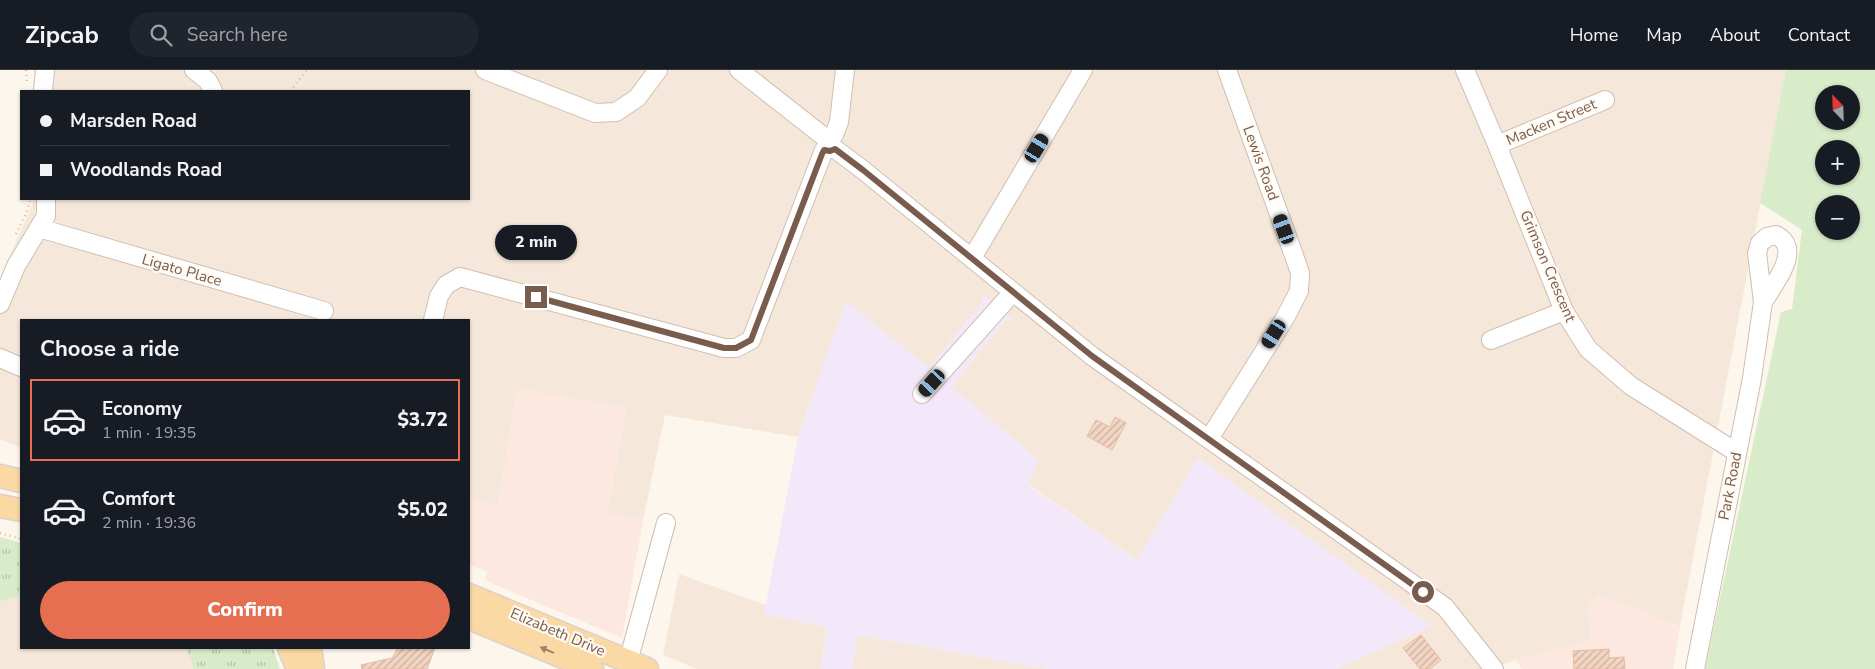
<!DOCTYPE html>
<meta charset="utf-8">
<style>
body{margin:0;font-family:"Nunito Sans",sans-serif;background:#20242c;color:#f1f3f6;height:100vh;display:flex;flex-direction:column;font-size:19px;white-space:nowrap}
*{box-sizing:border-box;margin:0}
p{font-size:16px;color:#9ea1a6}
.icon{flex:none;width:28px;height:28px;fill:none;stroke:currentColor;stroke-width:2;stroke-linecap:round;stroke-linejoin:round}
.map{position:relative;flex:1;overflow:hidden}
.panel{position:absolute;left:20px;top:249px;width:450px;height:330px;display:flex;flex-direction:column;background:#171b24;border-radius:0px;box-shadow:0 1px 4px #0004}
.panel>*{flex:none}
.guide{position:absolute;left:20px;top:20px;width:450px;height:110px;border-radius:0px;box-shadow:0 1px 4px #0004;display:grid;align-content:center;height:110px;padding:0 20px;background:#171b24}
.needle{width:32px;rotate:337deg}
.buttons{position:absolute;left:1815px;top:15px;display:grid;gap:10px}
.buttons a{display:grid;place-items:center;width:45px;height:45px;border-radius:50%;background:#171b24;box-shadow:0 1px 4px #0004;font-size:25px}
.end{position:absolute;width:22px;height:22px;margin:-11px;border:6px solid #7a5c4d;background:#fff;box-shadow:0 0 0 2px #fff}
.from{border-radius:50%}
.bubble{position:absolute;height:35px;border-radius:18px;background:#171b24;box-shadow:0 1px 4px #0004;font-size:16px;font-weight:800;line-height:35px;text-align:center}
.car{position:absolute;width:15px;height:30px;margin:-15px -8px;border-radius:6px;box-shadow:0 0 4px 1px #0007;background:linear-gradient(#222 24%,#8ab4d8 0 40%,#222 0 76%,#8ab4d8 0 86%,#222 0)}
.guide b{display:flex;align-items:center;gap:18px;height:48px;font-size:19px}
.guide b+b{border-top:1px solid #363941}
.guide i{width:12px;height:12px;background:#f1f3f6}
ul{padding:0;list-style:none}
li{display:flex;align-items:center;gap:15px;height:82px;margin:0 10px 8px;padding:0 10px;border:2px solid transparent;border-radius:0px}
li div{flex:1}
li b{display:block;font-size:19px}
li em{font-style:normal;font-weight:800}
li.active{border-color:#e76f51}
li>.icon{width:45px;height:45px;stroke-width:1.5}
h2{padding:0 20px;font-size:22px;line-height:60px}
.button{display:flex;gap:10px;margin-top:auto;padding:10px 20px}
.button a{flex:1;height:58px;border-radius:30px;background:#e76f51;color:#fff;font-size:20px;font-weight:800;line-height:58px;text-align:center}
header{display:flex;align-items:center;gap:30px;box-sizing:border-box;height:70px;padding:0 25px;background:#171b24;border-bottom:1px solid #363941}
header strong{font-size:24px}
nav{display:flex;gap:28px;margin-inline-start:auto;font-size:18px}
.search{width:350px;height:45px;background:#20242c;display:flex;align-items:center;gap:12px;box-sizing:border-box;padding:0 18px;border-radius:28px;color:#9ea1a6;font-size:19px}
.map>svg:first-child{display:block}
.residential{fill:#f5e8da}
.commercial{fill:#fde8e0}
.education{fill:#f3e8fa}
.grass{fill:#d8ecc9;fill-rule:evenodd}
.park{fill:url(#park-tufts)}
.building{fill:url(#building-hatch);stroke:#e6bba3}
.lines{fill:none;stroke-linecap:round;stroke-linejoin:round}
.minor-casing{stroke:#d1beb0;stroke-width:20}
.major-casing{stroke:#dad1cd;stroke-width:25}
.path{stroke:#d9b8a5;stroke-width:2.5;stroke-dasharray:1 4;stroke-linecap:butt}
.minor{stroke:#fff;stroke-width:18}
.major{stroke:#fbd9a5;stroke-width:22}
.oneway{fill:#a18267}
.route{stroke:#7a5c4d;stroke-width:6}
.labels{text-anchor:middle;stroke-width:4.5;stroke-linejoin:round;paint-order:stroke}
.street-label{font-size:15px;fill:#7a5c4d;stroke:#fffaf3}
</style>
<header>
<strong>Zipcab</strong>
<div class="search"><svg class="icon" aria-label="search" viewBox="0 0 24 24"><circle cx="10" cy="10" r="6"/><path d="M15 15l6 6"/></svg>Search here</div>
<nav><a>Home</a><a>Map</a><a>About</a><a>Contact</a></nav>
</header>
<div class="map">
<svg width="1875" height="599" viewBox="0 0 1875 599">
<defs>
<pattern id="park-tufts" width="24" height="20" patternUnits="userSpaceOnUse" patternTransform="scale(1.25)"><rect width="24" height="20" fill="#d8ecc9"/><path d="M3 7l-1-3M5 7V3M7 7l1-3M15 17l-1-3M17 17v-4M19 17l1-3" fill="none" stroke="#b4c2a5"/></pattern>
<pattern id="building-hatch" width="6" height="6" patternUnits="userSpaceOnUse" patternTransform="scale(1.25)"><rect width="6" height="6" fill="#f3d5c3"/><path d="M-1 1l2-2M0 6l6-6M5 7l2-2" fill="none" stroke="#cab0a1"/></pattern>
</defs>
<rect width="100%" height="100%" fill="#fdf6ec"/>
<!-- residential -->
<path class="residential" d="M 34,0 L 1786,0 L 1680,556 L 1597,525 L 1588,538 L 1591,571 L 1515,590 L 1489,599 L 1336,599 L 1431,556 L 1198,388 L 1137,490 L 1029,415 L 1038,390 L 952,317 L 1005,250 L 1013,250 L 981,223 L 983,231 L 929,298 L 846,232 L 798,367 L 665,345 L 643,450 L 607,444 L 626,338 L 518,319 L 498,436 L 469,426 L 469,250 L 21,250 L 21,378 L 0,369 L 0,208 L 32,136 L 33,129 L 469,129 L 469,21 L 34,21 Z
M 679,504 L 766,535 L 764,544 L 827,557 L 821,599 L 697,599 L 663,585 Z
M 21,526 L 21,578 L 186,578 L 194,599 L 0,599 L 0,531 Z
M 858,565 L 1047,599 L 852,599 Z"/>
<!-- commercial -->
<path class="commercial" d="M 517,319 L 626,338 L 607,443 L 643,450 L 622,568 L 486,511 L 486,501 L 469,495 L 469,426 L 498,435 Z
M 1597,525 L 1680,556 L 1673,599 L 1522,599 L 1515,590 L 1591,571 L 1588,538 Z"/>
<!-- education -->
<path class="education" d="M 981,222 L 1014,250 L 1005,250 L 952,317 L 1038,390 L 1029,416 L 1137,490 L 1198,388 L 1432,556 L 1336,599 L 1047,599 L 858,565 L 852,599 L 821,599 L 827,557 L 764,544 L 798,367 L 846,231 L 929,298 L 983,231 Z"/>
<!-- grass -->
<path class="grass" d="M 1786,0 L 1875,0 L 1875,599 L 1705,599 L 1781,242 L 1792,239 L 1802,160 L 1760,133 ZM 1824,24 L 1851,24 L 1851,51 L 1824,51 ZM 1824,79 L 1851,79 L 1851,106 L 1824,106 ZM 1824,134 L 1851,134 L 1851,161 L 1824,161 Z"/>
<!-- park -->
<path class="park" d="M 0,467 L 21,473 L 21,526 L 0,531 Z
M 186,578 L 273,578 L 280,599 L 194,599 Z"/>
<!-- building -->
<path class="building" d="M 1115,347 L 1126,353 L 1112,380 L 1087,366 L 1096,350 L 1110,357 Z
M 1421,565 L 1441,590 L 1430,599 L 1420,599 L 1403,578 Z
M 398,578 L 435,578 L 427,599 L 362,599 L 361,595 L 392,588 Z
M 1609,579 L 1609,588 L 1624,587 L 1625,599 L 1574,599 L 1573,581 Z"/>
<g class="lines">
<!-- minor casing -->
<g class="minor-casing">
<path id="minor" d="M 194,0 L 208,11 L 213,21
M 485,0 L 595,43 L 616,42 L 637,28 L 658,0
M 739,0 L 823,66
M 1465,0 L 1497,75 L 1564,241 L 1588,279 L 1631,316 L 1736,382
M 43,21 L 45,0
M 834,65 L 839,52 L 845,0
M 1497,75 L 1605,30
M 835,79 L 863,100 L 1092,286 L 1445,537 L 1494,599
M 39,158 L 324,241
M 972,188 L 1083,0
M 0,234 L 16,196 L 46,146 L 46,129
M 433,250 L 439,226 L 446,215 L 460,207 L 724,278 L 736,278 L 751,270 L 824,80
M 1491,270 L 1564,241
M 0,288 L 21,297
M 922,324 L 1013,222
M 1209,369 L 1285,248 L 1299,221 L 1300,203 L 1297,194 L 1227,0
M 628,592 L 666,453
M 1695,599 L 1752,308 L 1763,232 L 1757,183 L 1760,173 L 1767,167 L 1776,165 C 1804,179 1773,215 1763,232"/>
</g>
<!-- major casing -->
<g class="major-casing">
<path id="major" d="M 0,406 L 21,411
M 0,436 L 21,440
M 469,525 L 647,599
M 469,548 L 592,599
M 289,578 L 298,599
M 310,578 L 313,599"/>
</g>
<!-- path -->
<path class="path" d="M 26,0 L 27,13
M 290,21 L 307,0
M 16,164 L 27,142 L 30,130
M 0,463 L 21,469"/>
<!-- minor -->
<use href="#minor" class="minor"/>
<!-- major -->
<use href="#major" class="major"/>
</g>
<!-- one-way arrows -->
<defs><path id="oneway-solid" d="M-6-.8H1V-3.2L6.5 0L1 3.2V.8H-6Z" transform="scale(1.25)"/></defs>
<use class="oneway" href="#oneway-solid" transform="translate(547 580) rotate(-157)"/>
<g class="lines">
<!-- route -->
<path class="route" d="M 536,227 L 724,278 L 736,278 L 751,270 L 822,84 L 824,80 L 830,81 L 835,79 L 863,100 L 1092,286 L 1423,522"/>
</g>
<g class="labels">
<!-- street labels -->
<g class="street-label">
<text transform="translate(1551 52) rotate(-23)" y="5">Macken Street</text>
<text transform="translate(1261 93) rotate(70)" y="5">Lewis Road</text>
<text transform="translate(1548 196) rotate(67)" y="5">Grimson Crescent</text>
<text transform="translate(182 200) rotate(16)" y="5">Ligato Place</text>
<text transform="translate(1730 416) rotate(-79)" y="5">Park Road</text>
<text transform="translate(558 562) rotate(23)" y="5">Elizabeth Drive</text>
</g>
</g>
</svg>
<div class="buttons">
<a><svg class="needle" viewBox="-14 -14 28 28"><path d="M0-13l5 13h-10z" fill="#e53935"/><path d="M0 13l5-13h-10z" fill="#9ea1a6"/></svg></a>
<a>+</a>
<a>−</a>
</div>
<i class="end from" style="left:1423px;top:522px"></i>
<i class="end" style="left:536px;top:227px"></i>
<div class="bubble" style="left:495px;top:155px;width:82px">2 min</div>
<i class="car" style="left:1037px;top:78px;rotate:31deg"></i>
<i class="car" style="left:1284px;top:159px;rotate:340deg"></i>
<i class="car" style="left:1274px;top:264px;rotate:212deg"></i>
<i class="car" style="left:932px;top:313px;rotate:222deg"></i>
<div class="guide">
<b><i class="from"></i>Marsden Road</b>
<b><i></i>Woodlands Road</b>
</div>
<section class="panel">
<h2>Choose a ride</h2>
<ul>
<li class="active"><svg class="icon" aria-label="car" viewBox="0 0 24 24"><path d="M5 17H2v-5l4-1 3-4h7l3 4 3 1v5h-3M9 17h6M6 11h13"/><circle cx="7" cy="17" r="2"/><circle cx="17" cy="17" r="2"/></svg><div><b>Economy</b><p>1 min · 19:35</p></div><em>$3.72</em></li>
<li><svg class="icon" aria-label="car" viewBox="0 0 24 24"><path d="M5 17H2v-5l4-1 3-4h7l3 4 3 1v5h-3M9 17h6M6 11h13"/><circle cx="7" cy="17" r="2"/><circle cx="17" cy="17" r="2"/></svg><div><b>Comfort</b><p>2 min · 19:36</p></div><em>$5.02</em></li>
</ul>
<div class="button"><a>Confirm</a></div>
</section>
</div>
